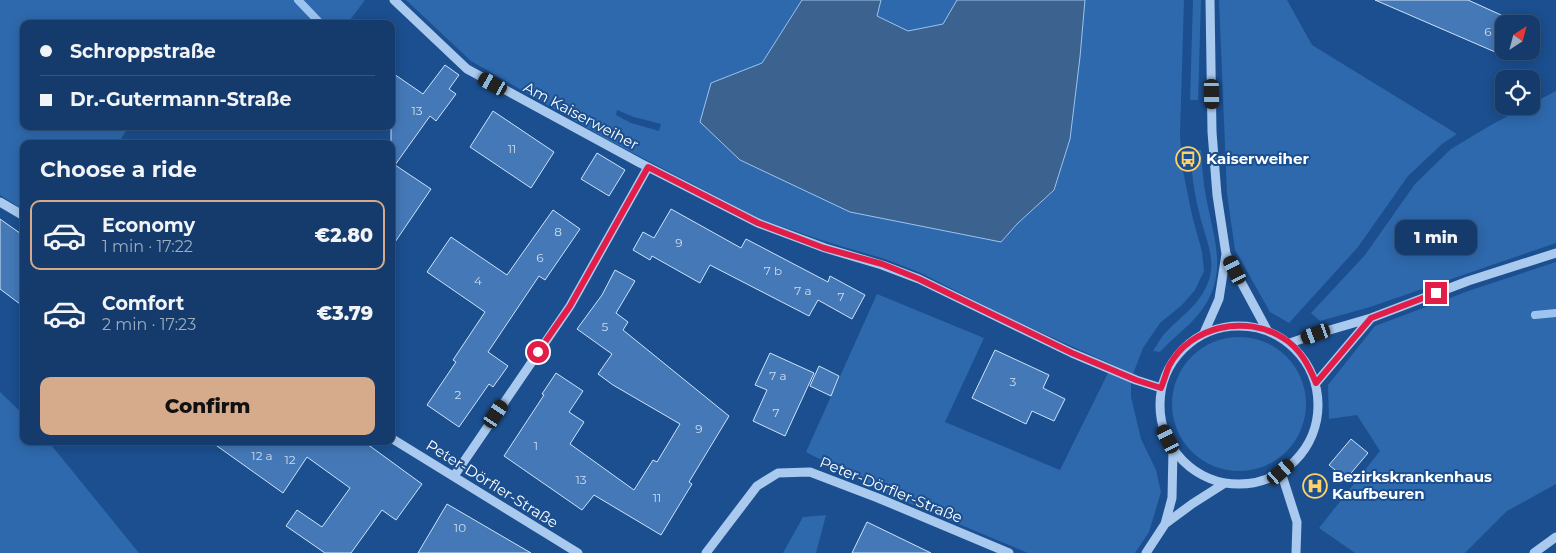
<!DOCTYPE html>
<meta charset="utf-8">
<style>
body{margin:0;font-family:Montserrat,sans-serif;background:#1d4271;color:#f1f3f6;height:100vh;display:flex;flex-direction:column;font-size:19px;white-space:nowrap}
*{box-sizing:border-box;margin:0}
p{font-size:16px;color:#9dadc1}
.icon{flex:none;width:28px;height:28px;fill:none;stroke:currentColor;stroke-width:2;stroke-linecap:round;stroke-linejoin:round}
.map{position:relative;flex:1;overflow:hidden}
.details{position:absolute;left:20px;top:140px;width:375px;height:305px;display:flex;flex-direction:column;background:#143b6b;border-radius:10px;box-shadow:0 2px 12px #0003,0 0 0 1px #33557e}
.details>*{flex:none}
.top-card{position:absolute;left:20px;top:20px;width:375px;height:110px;border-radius:10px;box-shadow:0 2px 12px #0003,0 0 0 1px #33557e;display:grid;align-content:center;height:110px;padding:0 20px;background:#143b6b}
.needle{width:32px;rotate:36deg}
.buttons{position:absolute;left:1495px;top:15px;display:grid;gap:10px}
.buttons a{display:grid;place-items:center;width:45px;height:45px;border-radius:10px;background:#143b6b;box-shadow:0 2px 12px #0003,0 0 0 1px #33557e;font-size:25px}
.end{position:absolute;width:22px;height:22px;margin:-11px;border:6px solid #e11d48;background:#fff;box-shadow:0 0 0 2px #fff}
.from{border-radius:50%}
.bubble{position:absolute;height:35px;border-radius:10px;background:#143b6b;box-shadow:0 2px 12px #0003,0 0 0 1px #33557e;font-size:16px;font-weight:800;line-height:35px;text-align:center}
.car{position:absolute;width:15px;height:30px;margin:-15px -8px;border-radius:6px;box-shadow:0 0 4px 1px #0007;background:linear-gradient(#222 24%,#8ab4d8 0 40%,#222 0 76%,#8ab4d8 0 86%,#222 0)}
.top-card b{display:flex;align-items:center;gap:18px;height:48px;font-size:19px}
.top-card b+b{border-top:1px solid #33557e}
.top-card i{width:12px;height:12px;background:#f1f3f6}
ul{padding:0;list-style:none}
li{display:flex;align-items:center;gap:15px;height:70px;margin:0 10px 8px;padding:0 10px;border:2px solid transparent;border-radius:10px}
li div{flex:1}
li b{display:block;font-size:19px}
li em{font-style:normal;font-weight:800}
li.active{border-color:#d6ab8b}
li>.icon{width:45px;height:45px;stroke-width:1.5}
h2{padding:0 20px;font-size:22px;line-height:60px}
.cta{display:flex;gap:10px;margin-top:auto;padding:10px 20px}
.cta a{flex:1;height:58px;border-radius:10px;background:#d6ab8b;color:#111;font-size:20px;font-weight:800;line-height:58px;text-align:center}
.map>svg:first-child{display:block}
.green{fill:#2e69ad;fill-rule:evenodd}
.water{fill:#3c6290;stroke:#9cc4f0}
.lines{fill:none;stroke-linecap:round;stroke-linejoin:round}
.stream{stroke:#9cc4f0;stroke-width:8}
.building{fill:#4478b7;stroke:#cfe3fa}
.minor{stroke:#a9c9ee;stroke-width:9}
.route{stroke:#e11d48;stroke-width:6}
.labels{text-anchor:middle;stroke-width:4;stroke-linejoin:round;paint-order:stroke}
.number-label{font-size:12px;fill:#d0dded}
.street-label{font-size:15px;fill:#fff;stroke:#1b4f8f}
.poi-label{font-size:15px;font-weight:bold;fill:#fff;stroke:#1b4f8f;text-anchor:start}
</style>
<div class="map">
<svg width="1556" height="553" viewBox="0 0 1556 553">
<rect width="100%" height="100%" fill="#1b4f8f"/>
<!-- green -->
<path class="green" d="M 0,0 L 365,0 L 347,24 L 24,24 L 24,126 L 129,126 L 118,144 L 24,144 L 24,210 L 0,195 Z
M 406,0 L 802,0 L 762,63 L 711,83 L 937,228 L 1001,242 L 1017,224 L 1054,190 L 1070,139 L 1080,57 L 1085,0 L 1184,0 L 1180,135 L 1182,166 L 1192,215 L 1202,252 L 1204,271 L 1195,290 L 1182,305 L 1160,323 L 1143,348 L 1133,374 L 1003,315 L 921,273 L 885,259 L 827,242 L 760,219 L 608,140 L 471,61 ZM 617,110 L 634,117 L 661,124 L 659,131 L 631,123 L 616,115 Z
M 881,0 L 957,0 L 943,24 L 908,31 L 877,16 Z
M 1193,0 L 1201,0 L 1198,100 L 1190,100 Z
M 1219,0 L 1287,0 L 1312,45 L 1457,134 L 1442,144 L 1408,176 L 1358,247 L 1289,323 L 1270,312 L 1235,250 L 1227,194 Z
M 1556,91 L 1556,243 L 1370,307 L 1320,321 L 1311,313 L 1365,255 L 1415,184 L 1451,149 L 1491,125 L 1527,106 L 1531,106 L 1531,104 Z
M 1201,150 C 1202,166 1203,181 1206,197 C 1212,230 1226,266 1209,298 C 1198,321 1176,334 1160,352 L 1153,351 C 1158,344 1162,335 1169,329 C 1181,317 1194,308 1203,293 C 1221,264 1205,240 1199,212 C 1194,192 1191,171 1191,151 Z
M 1556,262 L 1556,484 L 1507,511 L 1465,553 L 1355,553 L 1319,528 L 1380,451 L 1357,415 L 1329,419 L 1328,385 L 1375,326 L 1471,290 Z
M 877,294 L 984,338 L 945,422 L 1060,470 L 1108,373 L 1131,382 L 1131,397 L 1141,439 L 1156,470 L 1161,492 L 1149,532 L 1135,553 L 1028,553 L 882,492 L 806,452 Z
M1172 404a67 67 0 1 1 134 0a67 67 0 1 1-134 0Z
M 0,392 L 24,415 L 24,441 L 48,441 L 139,553 L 0,553 Z
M 826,515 L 816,553 L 783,553 L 803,517 Z"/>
<!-- water -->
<path class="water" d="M 802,0 L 881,0 L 877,16 L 908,31 L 943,24 L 957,0 L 1085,0 L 1080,57 L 1070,139 L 1054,190 L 1017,224 L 1001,242 L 850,212 L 740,160 L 700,122 L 711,83 L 762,63 Z"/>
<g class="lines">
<!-- stream -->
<path class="stream" d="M 298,0 L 321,24
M 1535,315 L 1556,313"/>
</g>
<!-- building -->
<path class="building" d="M 1375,0 L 1468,0 L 1521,24 L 1504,24 L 1504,51 L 1512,51 L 1509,58 Z
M 445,65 L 459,75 L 449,89 L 456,94 L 436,121 L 430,116 L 395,165 L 431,189 L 391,248 L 391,72 L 423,94 Z
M 493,111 L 554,152 L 531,188 L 470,147 Z
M 597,153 L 625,170 L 609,196 L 581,179 Z
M 671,209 L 741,248 L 746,239 L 828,282 L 830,276 L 865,295 L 852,319 L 818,300 L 809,316 L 710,265 L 700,283 L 652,256 L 650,260 L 633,250 L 643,232 L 654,238 Z
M 553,210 L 580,229 L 545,280 L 539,276 L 488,352 L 508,366 L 493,387 L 489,384 L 459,427 L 427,405 L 456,362 L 453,360 L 485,312 L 427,272 L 451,237 L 507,275 Z
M 0,219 L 24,236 L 24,307 L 0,289 Z
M 615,270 L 635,281 L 616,313 L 628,322 L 623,330 L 729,416 L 689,482 L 692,484 L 661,535 L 594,495 L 582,510 L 504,456 L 544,395 L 542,394 L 556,373 L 583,391 L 569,412 L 584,422 L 570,444 L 634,490 L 653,460 L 657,462 L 680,424 L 613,385 L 598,374 L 612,354 L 577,329 L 602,295 Z
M 995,350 L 1049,375 L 1043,388 L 1065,399 L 1054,421 L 1032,411 L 1026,424 L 972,398 Z
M 770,353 L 814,373 L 785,436 L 753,421 L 767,390 L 755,385 Z
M 819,366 L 839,376 L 831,396 L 810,386 Z
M 1351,439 L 1368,453 L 1346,479 L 1329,465 Z
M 210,441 L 363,441 L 422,484 L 396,520 L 382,510 L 351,553 L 325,553 L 286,526 L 297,510 L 322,527 L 350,488 L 307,457 L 283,493 Z
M 447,504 L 531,553 L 418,553 Z
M 867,522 L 931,553 L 852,553 Z"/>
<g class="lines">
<!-- minor -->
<path class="minor" d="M 394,0 L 467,69 L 640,163 L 758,223 L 825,248 L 882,265 L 919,279 L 1072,353 L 1136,380 L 1161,388
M 0,202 L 24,216
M 1226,254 L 1267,330
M1160 405a79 79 0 1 1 158 0a79 79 0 1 1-158 0Z
M 1204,333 L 1219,299 L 1226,254 L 1217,195 L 1212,132 L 1210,0
M 1290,343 L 1316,334 L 1371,318 L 1468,281 L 1556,253
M 1316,383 L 1371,318
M 391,438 L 578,553
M 1281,472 L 1297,522 L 1296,553
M 454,476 L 570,306 L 648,167
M 1165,524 L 1192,504 L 1225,483
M 706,553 L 757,486 L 778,473 L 810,472 L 878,498 L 1009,553
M 1146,553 L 1165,524 L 1172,498 L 1173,449
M 1534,553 L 1556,537"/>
</g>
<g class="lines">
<!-- route -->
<path class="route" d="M 538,352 L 570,306 L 648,167 L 758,223 L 824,248 L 882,264 L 919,279 L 1072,353 L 1136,380 L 1161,388 C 1164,381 1166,373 1169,366 C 1190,326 1246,314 1283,338 C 1300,348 1309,366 1316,383 L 1371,318 L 1436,293"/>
</g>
<!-- icons -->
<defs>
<g id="bus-ring" transform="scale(1.25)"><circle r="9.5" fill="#1b4f8f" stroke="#ffd166" stroke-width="1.5"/><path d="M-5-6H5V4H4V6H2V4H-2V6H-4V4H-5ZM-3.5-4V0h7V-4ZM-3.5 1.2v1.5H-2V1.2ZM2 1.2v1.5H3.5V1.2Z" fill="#ffd166"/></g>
<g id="hospital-ring" transform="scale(1.25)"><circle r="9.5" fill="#1b4f8f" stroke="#ffd166" stroke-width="1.5"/><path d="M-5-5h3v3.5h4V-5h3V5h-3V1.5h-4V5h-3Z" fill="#ffd166"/></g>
</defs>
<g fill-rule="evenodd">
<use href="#bus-ring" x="1188" y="159"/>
<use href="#hospital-ring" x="1315" y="486"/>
</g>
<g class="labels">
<!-- number labels -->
<g class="number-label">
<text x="1488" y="36">6</text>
<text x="417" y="115">13</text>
<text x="512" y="153">11</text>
<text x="558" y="236">8</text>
<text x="679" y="247">9</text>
<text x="540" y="262">6</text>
<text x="773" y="275">7 b</text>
<text x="478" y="285">4</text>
<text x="803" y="295">7 a</text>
<text x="841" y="301">7</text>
<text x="605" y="331">5</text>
<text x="778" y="380">7 a</text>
<text x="1013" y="386">3</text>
<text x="458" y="399">2</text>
<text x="776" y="417">7</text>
<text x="699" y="433">9</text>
<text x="536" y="450">1</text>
<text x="262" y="460">12 a</text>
<text x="290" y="464">12</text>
<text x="581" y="484">13</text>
<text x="657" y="502">11</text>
<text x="460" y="532">10</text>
</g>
<!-- street labels -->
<g class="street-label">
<text transform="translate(581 116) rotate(28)" y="5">Am Kaiserweiher</text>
<text transform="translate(492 484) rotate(32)" y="5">Peter-Dörfler-Straße</text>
<text transform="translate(891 490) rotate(22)" y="5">Peter-Dörfler-Straße</text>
</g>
<!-- poi labels -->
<g class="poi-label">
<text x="1206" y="164">Kaiserweiher</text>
<text x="1332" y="482">Bezirkskrankenhaus<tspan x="1332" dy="17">Kaufbeuren</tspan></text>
</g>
</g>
</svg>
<div class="buttons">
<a><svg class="needle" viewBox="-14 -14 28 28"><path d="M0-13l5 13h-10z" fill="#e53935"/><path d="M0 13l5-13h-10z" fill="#9dadc1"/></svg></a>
<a><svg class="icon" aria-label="locate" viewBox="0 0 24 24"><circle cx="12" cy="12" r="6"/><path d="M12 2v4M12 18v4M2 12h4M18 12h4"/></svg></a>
</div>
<i class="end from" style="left:538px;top:352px"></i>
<i class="end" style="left:1436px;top:293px"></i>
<div class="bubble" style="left:1395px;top:220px;width:82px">1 min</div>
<i class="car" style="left:493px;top:84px;rotate:299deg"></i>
<i class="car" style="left:1212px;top:94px;rotate:179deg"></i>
<i class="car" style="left:1235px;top:270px;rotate:333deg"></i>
<i class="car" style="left:1316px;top:334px;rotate:250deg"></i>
<i class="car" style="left:496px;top:414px;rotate:34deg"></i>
<i class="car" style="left:1168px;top:439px;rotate:333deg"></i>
<i class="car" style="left:1281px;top:472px;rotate:49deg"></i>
<div class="top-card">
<b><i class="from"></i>Schroppstraße</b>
<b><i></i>Dr.-Gutermann-Straße</b>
</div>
<section class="details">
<h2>Choose a ride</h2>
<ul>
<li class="active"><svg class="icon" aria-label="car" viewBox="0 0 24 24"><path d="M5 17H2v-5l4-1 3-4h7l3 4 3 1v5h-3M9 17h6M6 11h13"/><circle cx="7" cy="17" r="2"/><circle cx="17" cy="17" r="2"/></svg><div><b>Economy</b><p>1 min · 17:22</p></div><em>€2.80</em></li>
<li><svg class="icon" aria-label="car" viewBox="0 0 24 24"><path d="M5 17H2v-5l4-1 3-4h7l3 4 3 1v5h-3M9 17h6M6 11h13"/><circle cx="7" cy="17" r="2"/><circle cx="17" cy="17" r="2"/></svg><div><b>Comfort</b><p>2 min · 17:23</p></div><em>€3.79</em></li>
</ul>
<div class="cta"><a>Confirm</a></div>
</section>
</div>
